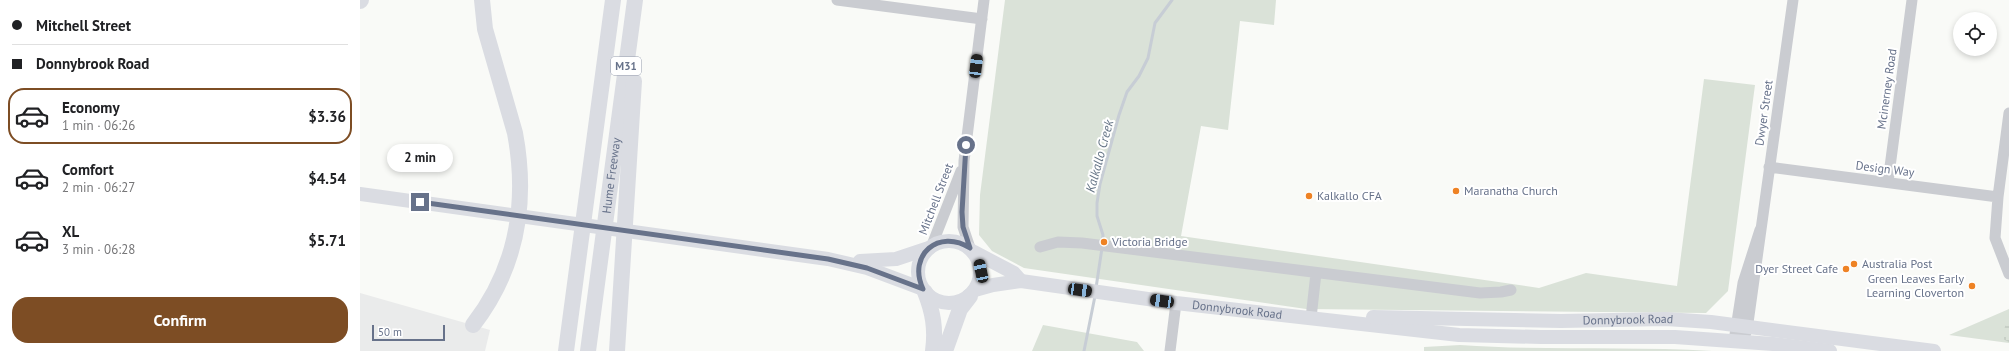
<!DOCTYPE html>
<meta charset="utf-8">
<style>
body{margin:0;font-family:"PT Sans",sans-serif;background:#f2f2f2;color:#202124;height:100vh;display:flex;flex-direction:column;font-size:15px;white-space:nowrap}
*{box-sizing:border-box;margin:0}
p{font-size:13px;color:#757577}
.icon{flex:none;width:22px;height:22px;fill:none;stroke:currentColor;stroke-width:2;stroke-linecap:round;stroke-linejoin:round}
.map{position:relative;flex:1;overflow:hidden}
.drawer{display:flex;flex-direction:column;background:#fff;width:360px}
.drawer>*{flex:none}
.guide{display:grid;align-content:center;height:88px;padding:0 12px;background:#fff}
.tools{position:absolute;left:1593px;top:12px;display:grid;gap:8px}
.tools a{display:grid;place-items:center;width:44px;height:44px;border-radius:50%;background:#fff;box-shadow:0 2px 6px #0003;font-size:20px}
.scale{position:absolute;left:12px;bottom:10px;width:73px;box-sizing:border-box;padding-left:4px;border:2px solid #67728a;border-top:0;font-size:11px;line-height:14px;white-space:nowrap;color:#67728a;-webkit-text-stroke:3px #fff;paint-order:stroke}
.end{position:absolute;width:18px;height:18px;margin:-9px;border:5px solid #67728a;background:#fff;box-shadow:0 0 0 2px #fff}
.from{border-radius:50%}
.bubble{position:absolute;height:28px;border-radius:14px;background:#fff;box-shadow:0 2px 6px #0003;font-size:13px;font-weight:700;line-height:28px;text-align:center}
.car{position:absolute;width:12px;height:24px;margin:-12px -6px;border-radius:5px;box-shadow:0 0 3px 1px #0007;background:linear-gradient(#222 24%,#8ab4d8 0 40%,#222 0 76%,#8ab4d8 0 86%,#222 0)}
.guide b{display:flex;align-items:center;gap:14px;height:38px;font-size:15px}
.guide b+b{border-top:1px solid #e0e0e0}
.guide i{width:10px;height:10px;background:#202124}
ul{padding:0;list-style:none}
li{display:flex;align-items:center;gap:12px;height:56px;margin:0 8px 6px;padding:0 4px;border:2px solid transparent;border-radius:16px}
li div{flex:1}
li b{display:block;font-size:15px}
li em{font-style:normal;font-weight:700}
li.active{border-color:#7d4d24}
li>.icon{width:36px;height:36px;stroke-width:1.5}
.action{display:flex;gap:8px;margin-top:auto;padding:8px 12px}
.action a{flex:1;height:46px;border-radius:16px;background:#7d4d24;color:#fff;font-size:16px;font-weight:700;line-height:46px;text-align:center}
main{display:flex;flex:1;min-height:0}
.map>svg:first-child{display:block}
.built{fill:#eaebeb}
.green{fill:#dae2d8}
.wetland{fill:url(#wetland-marsh)}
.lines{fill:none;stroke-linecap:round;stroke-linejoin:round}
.stream{stroke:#c7cdd5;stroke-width:3}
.minor{stroke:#caccd1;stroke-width:11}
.major{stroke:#dadce2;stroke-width:14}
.highway{stroke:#dadce2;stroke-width:16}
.route{stroke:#67728a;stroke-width:5}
.poi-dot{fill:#ee8224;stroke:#fff;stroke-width:1.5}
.labels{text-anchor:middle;stroke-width:4;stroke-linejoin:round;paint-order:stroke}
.shield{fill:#fff;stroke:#959cad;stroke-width:1}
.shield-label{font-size:11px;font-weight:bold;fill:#67728a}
.street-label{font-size:12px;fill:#67728a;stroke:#fff}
.poi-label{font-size:12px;fill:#67728a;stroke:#fff;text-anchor:start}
.water-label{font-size:13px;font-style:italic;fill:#637385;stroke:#fff}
</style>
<main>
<section class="drawer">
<div class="guide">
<b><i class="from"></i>Mitchell Street</b>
<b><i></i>Donnybrook Road</b>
</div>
<ul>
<li class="active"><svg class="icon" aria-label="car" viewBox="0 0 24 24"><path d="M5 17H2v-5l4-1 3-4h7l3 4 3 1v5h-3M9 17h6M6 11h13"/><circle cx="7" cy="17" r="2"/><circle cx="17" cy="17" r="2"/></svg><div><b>Economy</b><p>1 min · 06:26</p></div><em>$3.36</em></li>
<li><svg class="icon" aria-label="car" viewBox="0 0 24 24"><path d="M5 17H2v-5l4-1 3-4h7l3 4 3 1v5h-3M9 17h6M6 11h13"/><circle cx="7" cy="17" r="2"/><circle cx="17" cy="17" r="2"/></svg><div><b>Comfort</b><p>2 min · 06:27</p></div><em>$4.54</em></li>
<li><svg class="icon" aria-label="car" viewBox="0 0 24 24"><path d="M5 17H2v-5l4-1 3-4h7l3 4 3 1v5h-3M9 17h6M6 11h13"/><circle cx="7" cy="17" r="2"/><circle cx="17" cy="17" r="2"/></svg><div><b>XL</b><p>3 min · 06:28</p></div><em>$5.71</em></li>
</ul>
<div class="action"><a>Confirm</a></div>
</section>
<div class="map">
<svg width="1649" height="351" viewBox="0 0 1649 351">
<defs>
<pattern id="wetland-marsh" width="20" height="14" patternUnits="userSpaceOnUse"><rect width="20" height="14" fill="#dae2d8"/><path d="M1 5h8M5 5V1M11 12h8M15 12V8" fill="none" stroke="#b5bcb5"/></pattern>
</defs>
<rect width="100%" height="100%" fill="#f9faf7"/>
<!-- built -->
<path class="built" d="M 0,293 L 130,330 L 125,351 L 0,351 Z"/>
<!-- green -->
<path class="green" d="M 645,0 L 916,0 L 914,25 L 880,21 L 868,130 L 841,126 L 821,236 L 1179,288 L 1226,273 L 1317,286 L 1344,79 L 1395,85 L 1368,291 L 1346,313 L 946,309 L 664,268 L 632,251 L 619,235 L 620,195 Z
M 1649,309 L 1649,343 L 1589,335 Z
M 683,325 L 777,342 L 784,351 L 672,351 Z
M 1100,345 C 1184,351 1268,346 1352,351 L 1064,351 L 1064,347 Z"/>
<!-- wetland -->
<path class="wetland" d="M 1649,320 L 1649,342 L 1643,339 L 1641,334 Z"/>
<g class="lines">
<!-- stream -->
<path class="stream" d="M 742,243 L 743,235 L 737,216 L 737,203 L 740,184 L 759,115 L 767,92 L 779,76 L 788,58 L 795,23 L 812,0
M 736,288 L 742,248
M 724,351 L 735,296"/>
<!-- minor -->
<path class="minor" d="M 477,0 L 622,19
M 1649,113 L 1638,197 L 1635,238 L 1649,274
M 1409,167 L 1638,197
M 1528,182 L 1552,0
M 1400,230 L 1383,283 L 1374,341 L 1385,335 L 1387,330 L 1433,0
M 572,245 L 601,171
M 680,247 L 698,242 L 722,243 L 1120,293 L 1141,292 L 1151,290
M 610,248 L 603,227 L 604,161 L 624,0
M 951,318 L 956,273
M 810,351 L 816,303"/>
<!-- major -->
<g class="major">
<path d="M 0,194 L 468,259 L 507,268 L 563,289"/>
<circle cx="589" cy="272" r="31"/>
<path d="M 614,252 L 654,273 L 661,281"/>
<path d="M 500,261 L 536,259 L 569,248"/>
<path id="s1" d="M 615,290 L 633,285 L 661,281 L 816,303 L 1099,335 L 1181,337 L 1315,337 L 1413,344 L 1470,351"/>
<path id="s2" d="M 1013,317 L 1201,321 L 1306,319 L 1351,322 L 1574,351"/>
</g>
<!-- highway -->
<g class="highway">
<path d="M 0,1 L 1,0"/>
<path d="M 565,292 C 573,312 576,329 573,351"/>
<path d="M 113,325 C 157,268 168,203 155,133 L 125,29 L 122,0"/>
<path d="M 206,351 L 253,0"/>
<path id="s3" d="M 228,351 L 275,0"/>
<path d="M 257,351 L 274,81"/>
<path d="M 585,351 L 600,309 L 610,296"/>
</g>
</g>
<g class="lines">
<!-- route -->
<path class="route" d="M 60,202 L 468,259 L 507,268 L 563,289 C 547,255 579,228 610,248 L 603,227 L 602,212 L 606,145"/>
</g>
<!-- markers -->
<g class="poi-dot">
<circle cx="1096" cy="191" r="4"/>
<circle cx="949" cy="196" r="4"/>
<circle cx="744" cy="242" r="4"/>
<circle cx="1494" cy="264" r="4"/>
<circle cx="1486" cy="269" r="4"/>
<circle cx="1612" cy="286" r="4"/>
</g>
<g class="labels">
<!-- shield labels -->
<rect class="shield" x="251" y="57" width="30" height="18" rx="3"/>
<g class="shield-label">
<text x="266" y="70">M31</text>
</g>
<!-- street labels -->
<g class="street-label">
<text transform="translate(1527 89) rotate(-82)" y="4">Mcinerney Road</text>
<text transform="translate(1404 113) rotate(-82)" y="4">Dwyer Street</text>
<text transform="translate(1525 169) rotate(7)" y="4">Design Way</text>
<text dy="4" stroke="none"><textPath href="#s3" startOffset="177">Hume Freeway</textPath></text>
<text transform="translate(576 199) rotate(-69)" y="4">Mitchell Street</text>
<text dy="4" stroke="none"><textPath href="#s1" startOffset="265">Donnybrook Road</textPath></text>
<text dy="4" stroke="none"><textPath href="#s2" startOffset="255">Donnybrook Road</textPath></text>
</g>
<!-- poi labels -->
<g class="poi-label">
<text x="1104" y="195">Maranatha Church</text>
<text x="957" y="200">Kalkallo CFA</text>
<text x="752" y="246">Victoria Bridge</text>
<text x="1502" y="268">Australia Post</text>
<text x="1478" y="273" text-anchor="end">Dyer Street Cafe</text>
<text x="1604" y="283" text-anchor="end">Green Leaves Early<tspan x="1604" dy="14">Learning Cloverton</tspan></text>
</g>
<!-- water labels -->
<g class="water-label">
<text transform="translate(739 156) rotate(-75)" y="5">Kalkallo Creek</text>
</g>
</g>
</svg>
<div class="tools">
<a><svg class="icon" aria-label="locate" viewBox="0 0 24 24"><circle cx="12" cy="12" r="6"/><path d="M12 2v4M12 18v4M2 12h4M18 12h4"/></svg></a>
</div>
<div class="scale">50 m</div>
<i class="end from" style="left:606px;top:145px"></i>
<i class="end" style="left:60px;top:202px"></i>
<div class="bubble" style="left:27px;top:144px;width:66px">2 min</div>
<i class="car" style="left:616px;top:66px;rotate:7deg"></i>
<i class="car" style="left:621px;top:271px;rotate:348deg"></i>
<i class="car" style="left:720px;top:290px;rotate:98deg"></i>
<i class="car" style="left:802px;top:301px;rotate:278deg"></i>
</div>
</main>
